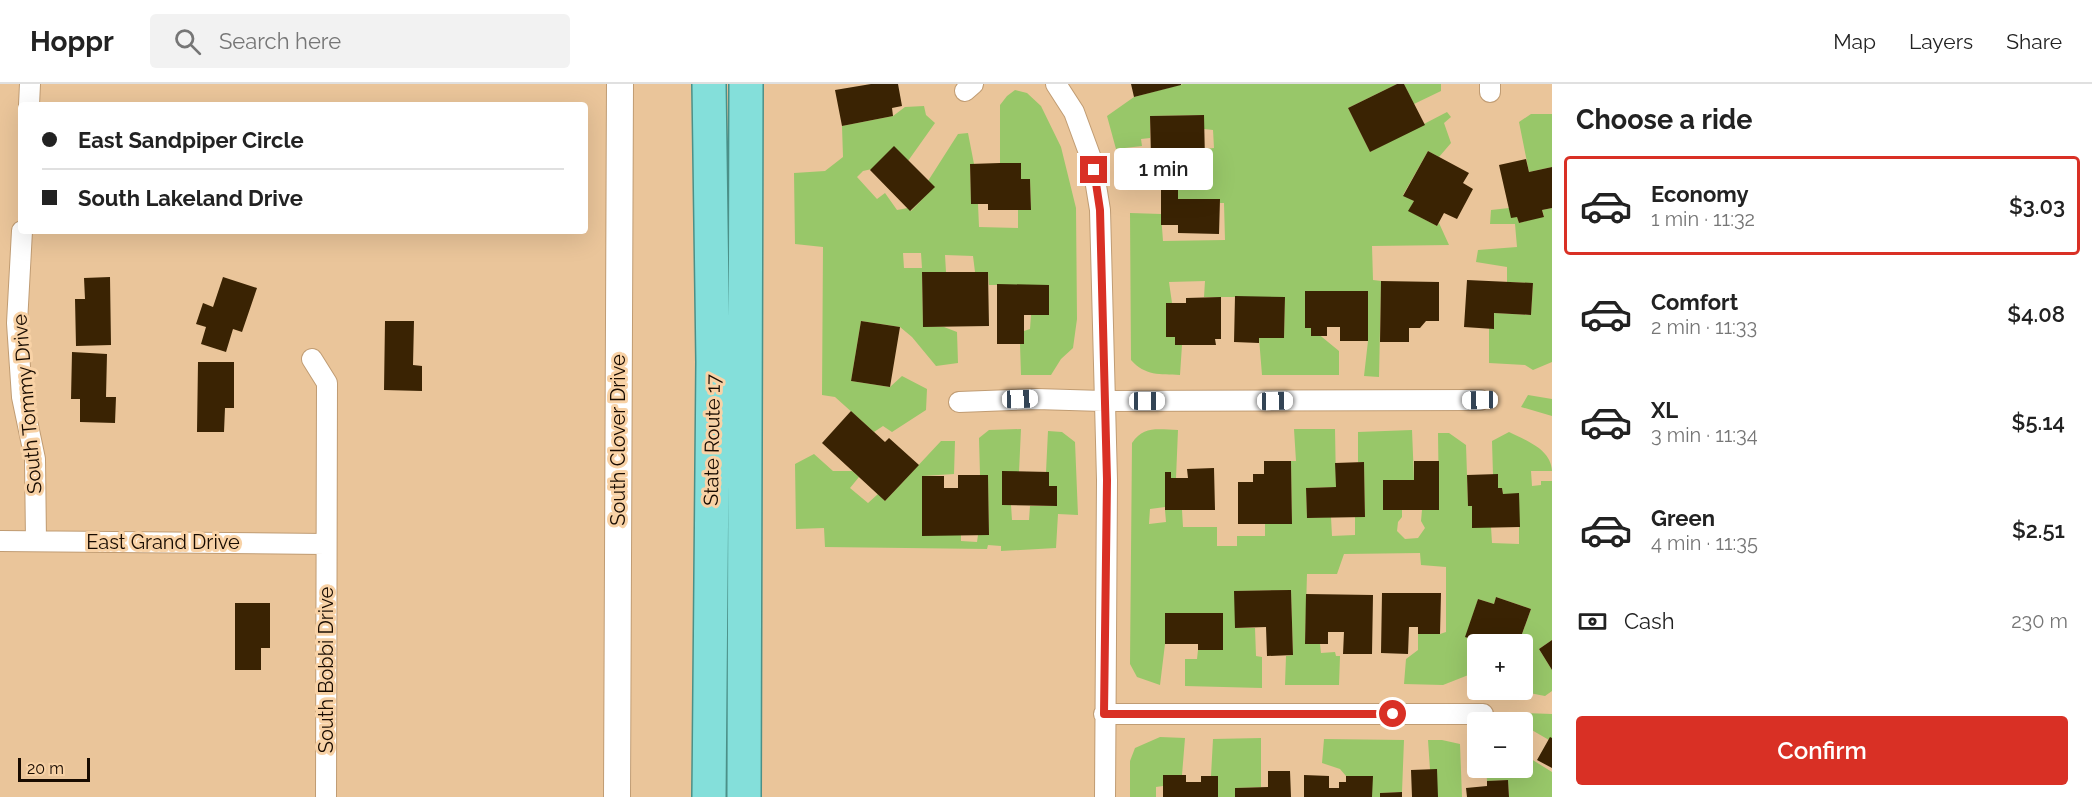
<!DOCTYPE html>
<meta charset="utf-8">
<style>
body{margin:0;font-family:Raleway,sans-serif;background:#f2f2f2;color:#222;height:100vh;display:flex;flex-direction:column;font-size:22px;white-space:nowrap}
*{box-sizing:border-box;margin:0}
p{font-size:20px;color:#767676}
.icon{flex:none;width:33px;height:33px;fill:none;stroke:currentColor;stroke-width:2;stroke-linecap:round;stroke-linejoin:round}
.map{position:relative;flex:1;overflow:hidden}
.details{display:flex;flex-direction:column;background:#fff;width:540px}
.details>*{flex:none}
.guide{position:absolute;left:18px;top:18px;width:570px;height:132px;border-radius:6px;box-shadow:0 6px 24px #0002;display:grid;align-content:center;height:132px;padding:0 24px;background:#fff}
.fabs{position:absolute;left:1467px;top:550px;display:grid;gap:12px}
.fabs a{display:grid;place-items:center;width:66px;height:66px;border-radius:6px;background:#fff;box-shadow:0 6px 24px #0002;font-size:30px}
.scale{position:absolute;left:18px;bottom:15px;width:72px;box-sizing:border-box;padding-left:6px;border:3px solid #180b00;border-top:0;font-size:16px;line-height:21px;white-space:nowrap;color:#180b00;-webkit-text-stroke:4px #f8d2a6;paint-order:stroke}
.end{position:absolute;width:27px;height:27px;margin:-14px;border:8px solid #d93025;background:#fff;box-shadow:0 0 0 3px #fff}
.from{border-radius:50%}
.bubble{position:absolute;height:42px;border-radius:6px;background:#fff;box-shadow:0 6px 24px #0002;font-size:20px;font-weight:600;line-height:42px;text-align:center}
.car{position:absolute;width:18px;height:36px;margin:-18px -9px;border-radius:8px;box-shadow:0 0 4px 2px #0007;background:linear-gradient(#fff 24%,#345 0 40%,#fff 0 76%,#345 0 86%,#fff 0)}
.guide b{display:flex;align-items:center;gap:21px;height:57px;font-size:22px}
.guide b+b{border-top:2px solid #e0e0e0}
.guide i{width:15px;height:15px;background:#222}
ul{padding:0;list-style:none}
li{display:flex;align-items:center;gap:18px;height:99px;margin:0 12px 9px;padding:0 12px;border:3px solid transparent;border-radius:6px}
li div{flex:1}
li b{display:block;font-size:22px}
li em{font-style:normal;font-weight:600}
li.selected{border-color:#d93025}
li>.icon{width:54px;height:54px;stroke-width:1.5}
h2{padding:0 24px;font-size:27px;line-height:72px}
.pay{display:flex;align-items:center;gap:15px;height:66px;padding:0 24px;font-size:22px}
.pay p{margin-inline-start:auto}
.primary-button{display:flex;gap:12px;margin-top:auto;padding:12px 24px}
.primary-button a{flex:1;height:69px;border-radius:6px;background:#d93025;color:#fff;font-size:24px;font-weight:600;line-height:69px;text-align:center}
header{display:flex;align-items:center;gap:36px;box-sizing:border-box;height:84px;padding:0 30px;background:#fff;border-bottom:2px solid #e0e0e0}
header strong{font-size:28px}
nav{display:flex;gap:33px;margin-inline-start:auto;font-size:21px}
.search{width:420px;height:54px;background:#f2f2f2;display:flex;align-items:center;gap:15px;box-sizing:border-box;padding:0 21px;border-radius:6px;color:#767676;font-size:22px}
main{display:flex;flex:1;min-height:0}
.map>svg:first-child{display:block}
.green{fill:#98c769;fill-rule:evenodd}
.building{fill:#3a2303}
.lines{fill:none;stroke-linecap:round;stroke-linejoin:round}
.minor-casing{stroke:#c09c73;stroke-width:22}
.tertiary-casing{stroke:#c09c73;stroke-width:28}
.trunk-casing{stroke:#4b9088;stroke-width:36}
.minor{stroke:#fff;stroke-width:20}
.tertiary{stroke:#fff;stroke-width:26}
.trunk{stroke:#84dfda;stroke-width:33}
.route{stroke:#d93025;stroke-width:8}
.labels{text-anchor:middle;stroke-width:6;stroke-linejoin:round;paint-order:stroke}
.street-label{font-size:20px;fill:#180b00;stroke:#f8d2a6}
</style>
<header>
<strong>Hoppr</strong>
<div class="search"><svg class="icon" aria-label="search" viewBox="0 0 24 24"><circle cx="10" cy="10" r="6"/><path d="M15 15l6 6"/></svg>Search here</div>
<nav><a>Map</a><a>Layers</a><a>Share</a></nav>
</header>
<main>
<div class="map">
<svg width="1552" height="713" viewBox="0 0 1552 713">
<rect width="100%" height="100%" fill="#eac59a"/>
<!-- green -->
<path class="green" d="M 1183,0 L 1397,0 L 1348,24 L 1370,68 L 1447,28 L 1451,33 L 1444,39 L 1451,59 L 1439,73 L 1428,67 L 1403,111 L 1414,117 L 1409,127 L 1437,142 L 1439,139 L 1449,161 L 1372,162 L 1373,196 L 1381,197 L 1379,293 L 1364,292 L 1368,257 L 1368,207 L 1305,207 L 1305,243 L 1311,244 L 1339,267 L 1339,291 L 1262,291 L 1259,254 L 1284,254 L 1285,213 L 1204,213 L 1205,197 L 1169,198 L 1172,219 L 1166,253 L 1175,253 L 1175,261 L 1182,261 L 1180,291 C 1160,290 1145,292 1131,276 L 1130,129 L 1161,130 L 1163,157 L 1225,156 L 1224,119 L 1220,119 L 1219,115 L 1178,115 L 1178,103 L 1161,106 L 1125,105 L 1121,85 L 1156,84 L 1159,78 L 1205,77 L 1205,65 L 1214,64 L 1213,46 L 1204,45 L 1203,31 L 1150,32 L 1150,54 L 1141,55 L 1142,62 L 1116,65 L 1107,32 L 1134,13 Z
M 1404,0 L 1441,0 L 1441,7 L 1414,20 Z
M 1015,6 L 1027,9 L 1041,22 L 1061,63 L 1076,124 L 1077,235 L 1073,264 L 1061,275 L 1051,291 L 1021,291 L 1020,260 L 1024,260 L 1024,247 L 1030,245 L 1031,231 L 1049,231 L 1049,201 L 989,201 L 988,188 L 975,188 L 973,172 L 945,171 L 946,188 L 922,188 L 923,242 L 944,243 L 957,248 L 958,279 L 936,282 L 912,253 L 900,243 L 861,237 L 851,297 L 890,303 L 902,292 L 927,305 L 926,326 L 892,348 L 883,342 L 874,348 L 835,313 L 822,311 L 823,163 L 795,160 L 794,89 L 825,87 L 843,73 L 842,42 L 893,32 L 905,23 L 924,22 L 926,31 L 935,39 L 908,77 L 863,87 L 857,93 L 877,115 L 885,109 L 897,126 L 908,124 L 911,127 L 934,103 L 928,97 L 958,50 L 968,49 L 974,80 L 970,80 L 971,120 L 978,120 L 979,143 L 1018,144 L 1018,126 L 1031,125 L 1030,95 L 1021,95 L 1021,79 L 1000,79 L 1000,21 L 1007,12 ZM 903,169 L 921,169 L 922,184 L 904,184 Z
M 1531,30 L 1552,30 L 1552,83 L 1529,88 L 1519,38 Z
M 1509,124 L 1517,133 L 1519,139 L 1544,132 L 1542,126 L 1552,124 L 1552,278 L 1533,286 L 1525,281 L 1489,279 L 1489,244 L 1494,245 L 1494,229 L 1531,231 L 1533,199 L 1507,198 L 1507,183 L 1476,178 L 1478,166 L 1517,163 L 1515,140 L 1490,140 L 1491,126 Z
M 1528,311 L 1552,315 L 1552,332 L 1521,323 Z
M 1021,345 L 1019,388 L 1002,388 L 1002,421 L 1011,421 L 1012,436 L 1029,436 L 1030,422 L 1057,422 L 1057,403 L 1049,402 L 1046,388 L 1048,347 L 1062,348 L 1075,358 L 1078,431 L 1058,430 L 1056,464 L 1001,467 L 1001,462 L 988,461 L 987,465 L 825,463 L 824,444 L 796,445 L 795,380 L 814,370 L 833,387 L 852,387 L 859,393 L 850,404 L 868,419 L 878,410 L 885,417 L 941,357 L 955,357 L 954,390 L 923,392 L 961,451 L 961,457 L 977,458 L 978,451 L 989,451 L 988,392 L 980,391 L 979,354 L 989,346 Z
M 1294,345 L 1335,345 L 1336,403 L 1306,404 L 1307,434 L 1331,433 L 1332,452 L 1355,451 L 1355,433 L 1365,432 L 1364,378 L 1358,378 L 1358,348 L 1412,346 L 1414,396 L 1383,396 L 1383,426 L 1402,426 L 1402,433 L 1398,438 L 1397,447 L 1405,455 L 1418,454 L 1425,444 L 1421,437 L 1422,426 L 1439,425 L 1438,349 L 1449,349 L 1466,361 L 1468,421 L 1472,422 L 1472,443 L 1491,443 L 1492,459 L 1519,460 L 1519,410 L 1503,410 L 1502,404 L 1498,404 L 1498,391 L 1493,391 L 1492,357 L 1509,348 C 1527,357 1551,365 1552,387 L 1531,387 L 1532,402 L 1541,401 L 1541,397 L 1552,397 L 1552,556 L 1539,565 L 1552,586 L 1552,607 L 1545,612 L 1514,606 L 1522,606 L 1522,561 L 1518,561 L 1531,525 L 1496,513 L 1494,520 L 1478,515 L 1466,553 L 1476,557 L 1475,561 L 1477,562 L 1477,575 L 1471,590 L 1443,601 L 1404,600 L 1406,575 L 1418,566 L 1418,550 L 1440,550 L 1446,548 L 1446,483 L 1421,481 L 1420,469 L 1344,470 L 1337,490 L 1307,490 L 1305,559 L 1320,560 L 1321,569 L 1335,568 L 1336,572 L 1340,572 L 1339,601 L 1285,601 L 1286,572 L 1293,571 L 1291,506 L 1235,507 L 1235,544 L 1255,544 L 1256,572 L 1262,573 L 1262,604 L 1185,602 L 1185,575 L 1197,575 L 1198,566 L 1223,566 L 1223,529 L 1165,529 L 1165,560 L 1160,601 L 1137,593 L 1130,580 L 1132,359 C 1144,341 1159,346 1178,346 L 1176,394 L 1171,394 L 1170,388 L 1165,388 L 1165,423 L 1150,425 L 1149,440 L 1166,438 L 1165,426 L 1182,426 L 1183,443 L 1217,443 L 1217,462 L 1237,462 L 1237,452 L 1265,452 L 1265,440 L 1292,440 L 1291,377 L 1296,377 Z
M 1521,629 L 1552,630 L 1552,654 L 1549,656 L 1523,641 L 1522,639 L 1519,639 Z
M 1160,653 L 1185,654 L 1182,691 L 1163,691 L 1163,702 L 1156,703 L 1156,713 L 1130,713 L 1130,677 L 1135,664 Z
M 1261,654 L 1261,703 L 1235,704 L 1235,713 L 1218,713 L 1218,693 L 1211,692 L 1213,655 Z
M 1324,655 L 1404,656 L 1402,708 L 1380,709 L 1380,713 L 1372,713 L 1372,693 L 1346,692 L 1340,685 L 1322,679 Z
M 1428,656 L 1442,656 L 1460,660 L 1462,713 L 1438,713 L 1430,686 Z
M 1523,670 L 1552,688 L 1552,713 L 1509,713 L 1508,696 L 1487,697 L 1486,684 L 1522,684 Z"/>
<!-- building -->
<path class="building" d="M 871,0 L 898,0 L 902,22 L 892,24 L 893,32 L 842,42 L 835,6 Z
M 1131,0 L 1181,0 L 1181,1 L 1134,13 Z
M 1397,0 L 1404,0 L 1425,41 L 1370,68 L 1348,24 Z
M 1204,31 L 1205,77 L 1159,78 L 1159,73 L 1151,73 L 1150,32 Z
M 894,62 L 935,103 L 910,127 L 870,86 Z
M 1428,67 L 1469,89 L 1463,99 L 1473,105 L 1457,135 L 1444,129 L 1437,142 L 1408,127 L 1414,117 L 1403,112 Z
M 1526,75 L 1529,88 L 1552,83 L 1552,124 L 1542,126 L 1544,133 L 1519,139 L 1517,133 L 1511,134 L 1499,81 Z
M 1000,79 L 1021,79 L 1021,95 L 1030,95 L 1031,126 L 988,126 L 988,120 L 971,120 L 970,80 Z
M 1161,103 L 1178,103 L 1178,115 L 1220,115 L 1219,150 L 1178,149 L 1178,141 L 1161,141 Z
M 922,188 L 988,188 L 989,242 L 923,243 Z
M 110,193 L 111,261 L 76,262 L 75,215 L 85,215 L 84,194 Z
M 223,193 L 257,204 L 242,248 L 233,245 L 226,268 L 201,260 L 206,243 L 196,240 L 203,219 L 213,223 Z
M 1467,196 L 1533,199 L 1531,231 L 1494,229 L 1494,245 L 1464,243 Z
M 1381,197 L 1439,198 L 1439,237 L 1426,237 L 1420,244 L 1409,244 L 1409,258 L 1380,258 Z
M 997,200 L 1049,201 L 1049,231 L 1024,231 L 1024,260 L 997,260 Z
M 1305,207 L 1368,207 L 1368,257 L 1340,257 L 1340,243 L 1327,243 L 1327,252 L 1311,252 L 1311,244 L 1305,244 Z
M 1235,212 L 1285,213 L 1284,254 L 1259,254 L 1259,259 L 1234,258 Z
M 1221,213 L 1221,255 L 1215,255 L 1216,261 L 1175,261 L 1175,253 L 1166,253 L 1166,219 L 1186,219 L 1186,214 Z
M 385,237 L 414,237 L 413,281 L 422,282 L 422,307 L 384,306 Z
M 861,237 L 900,243 L 890,303 L 851,297 Z
M 72,268 L 107,270 L 106,313 L 116,313 L 115,339 L 80,338 L 80,315 L 71,315 Z
M 198,278 L 234,278 L 234,324 L 225,324 L 224,348 L 197,348 Z
M 851,327 L 885,358 L 889,354 L 919,381 L 885,417 L 822,359 Z
M 1264,377 L 1291,377 L 1292,440 L 1238,440 L 1238,398 L 1253,398 L 1253,390 L 1264,390 Z
M 1414,377 L 1439,377 L 1439,426 L 1383,426 L 1383,396 L 1414,396 Z
M 1364,378 L 1365,433 L 1307,434 L 1306,404 L 1336,403 L 1335,379 Z
M 1214,384 L 1215,426 L 1165,426 L 1165,388 L 1171,388 L 1171,394 L 1188,394 L 1187,385 Z
M 1002,387 L 1049,388 L 1049,402 L 1057,402 L 1057,422 L 1002,421 Z
M 1498,390 L 1498,404 L 1502,404 L 1503,410 L 1519,409 L 1520,443 L 1472,444 L 1472,422 L 1468,422 L 1467,391 Z
M 958,391 L 988,391 L 989,451 L 922,452 L 922,392 L 944,392 L 944,404 L 958,404 Z
M 1291,506 L 1293,571 L 1267,572 L 1266,543 L 1235,544 L 1234,507 Z
M 1382,509 L 1441,509 L 1440,550 L 1418,550 L 1418,543 L 1409,543 L 1408,570 L 1381,569 Z
M 1306,510 L 1373,511 L 1372,570 L 1343,570 L 1344,548 L 1328,548 L 1328,560 L 1305,560 Z
M 1496,513 L 1531,525 L 1518,561 L 1488,561 L 1465,553 L 1478,515 L 1494,520 Z
M 235,519 L 270,519 L 270,564 L 261,564 L 261,586 L 235,586 Z
M 1165,529 L 1223,529 L 1223,566 L 1198,566 L 1198,560 L 1165,560 Z
M 1552,556 L 1552,586 L 1539,565 Z
M 1550,653 L 1552,654 L 1552,684 L 1537,676 Z
M 1437,685 L 1438,713 L 1412,713 L 1411,686 Z
M 1268,687 L 1290,687 L 1291,713 L 1235,713 L 1235,704 L 1268,703 Z
M 1163,691 L 1186,691 L 1186,698 L 1201,698 L 1201,692 L 1218,692 L 1218,713 L 1163,713 Z
M 1304,691 L 1329,692 L 1329,704 L 1339,704 L 1339,698 L 1346,698 L 1346,692 L 1373,692 L 1372,713 L 1304,713 Z
M 1508,696 L 1509,713 L 1467,713 L 1466,704 L 1487,702 L 1487,697 Z
M 1402,708 L 1402,713 L 1380,713 L 1380,709 Z"/>
<g class="lines">
<!-- minor casing -->
<g class="minor-casing">
<path id="minor" d="M 1056,0 L 1074,28 L 1092,77 L 1100,126 L 1107,396 L 1105,713
M 1490,0 L 1490,8
M 965,7 L 973,0
M 29,21 L 30,0
M 22,147 L 17,239 L 22,313 L 35,375 L 36,457
M 312,275 L 327,299 L 326,713
M 959,318 L 1036,315 L 1103,317 L 1480,316
M 0,457 L 325,460
M 1104,630 L 1483,630"/>
</g>
<!-- tertiary casing -->
<g class="tertiary-casing">
<path id="tertiary" d="M 617,713 L 620,0"/>
</g>
<!-- trunk casing -->
<g class="trunk-casing">
<path id="trunk" d="M 709,0 L 713,278 L 709,713
M 744,713 L 746,0"/>
</g>
<!-- minor -->
<use href="#minor" class="minor"/>
<!-- tertiary -->
<use href="#tertiary" class="tertiary"/>
<!-- trunk -->
<use href="#trunk" class="trunk"/>
</g>
<g class="lines">
<!-- route -->
<path class="route" d="M 1094,86 L 1100,126 L 1107,396 L 1104,630 L 1393,630"/>
</g>
<g class="labels">
<!-- street labels -->
<g class="street-label">
<text transform="translate(27 320) rotate(-95)" y="7">South Tommy Drive</text>
<text transform="translate(618 356) rotate(-90)" y="7">South Clover Drive</text>
<text transform="translate(712 356) rotate(-89)" y="7">State Route 17</text>
<text x="163" y="465">East Grand Drive</text>
<text transform="translate(326 586) rotate(-90)" y="7">South Bobbi Drive</text>
</g>
</g>
</svg>
<div class="fabs">
<a>+</a>
<a>−</a>
</div>
<div class="scale">20 m</div>
<i class="end from" style="left:1393px;top:630px"></i>
<i class="end" style="left:1094px;top:86px"></i>
<div class="bubble" style="left:1114px;top:64px;width:99px">1 min</div>
<i class="car" style="left:1020px;top:315px;rotate:88deg"></i>
<i class="car" style="left:1480px;top:316px;rotate:269deg"></i>
<i class="car" style="left:1147px;top:317px;rotate:90deg"></i>
<i class="car" style="left:1275px;top:317px;rotate:89deg"></i>
<div class="guide">
<b><i class="from"></i>East Sandpiper Circle</b>
<b><i></i>South Lakeland Drive</b>
</div>
</div>
<section class="details">
<h2>Choose a ride</h2>
<ul>
<li class="selected"><svg class="icon" aria-label="car" viewBox="0 0 24 24"><path d="M5 17H2v-5l4-1 3-4h7l3 4 3 1v5h-3M9 17h6M6 11h13"/><circle cx="7" cy="17" r="2"/><circle cx="17" cy="17" r="2"/></svg><div><b>Economy</b><p>1 min · 11:32</p></div><em>$3.03</em></li>
<li><svg class="icon" aria-label="car" viewBox="0 0 24 24"><path d="M5 17H2v-5l4-1 3-4h7l3 4 3 1v5h-3M9 17h6M6 11h13"/><circle cx="7" cy="17" r="2"/><circle cx="17" cy="17" r="2"/></svg><div><b>Comfort</b><p>2 min · 11:33</p></div><em>$4.08</em></li>
<li><svg class="icon" aria-label="car" viewBox="0 0 24 24"><path d="M5 17H2v-5l4-1 3-4h7l3 4 3 1v5h-3M9 17h6M6 11h13"/><circle cx="7" cy="17" r="2"/><circle cx="17" cy="17" r="2"/></svg><div><b>XL</b><p>3 min · 11:34</p></div><em>$5.14</em></li>
<li><svg class="icon" aria-label="car" viewBox="0 0 24 24"><path d="M5 17H2v-5l4-1 3-4h7l3 4 3 1v5h-3M9 17h6M6 11h13"/><circle cx="7" cy="17" r="2"/><circle cx="17" cy="17" r="2"/></svg><div><b>Green</b><p>4 min · 11:35</p></div><em>$2.51</em></li>
</ul>
<div class="pay"><svg class="icon" aria-label="cash" viewBox="0 0 24 24"><path d="M3 7h18v10H3z"/><circle cx="12" cy="12" r="2"/></svg>Cash<p>230 m</p></div>
<div class="primary-button"><a>Confirm</a></div>
</section>
</main>
